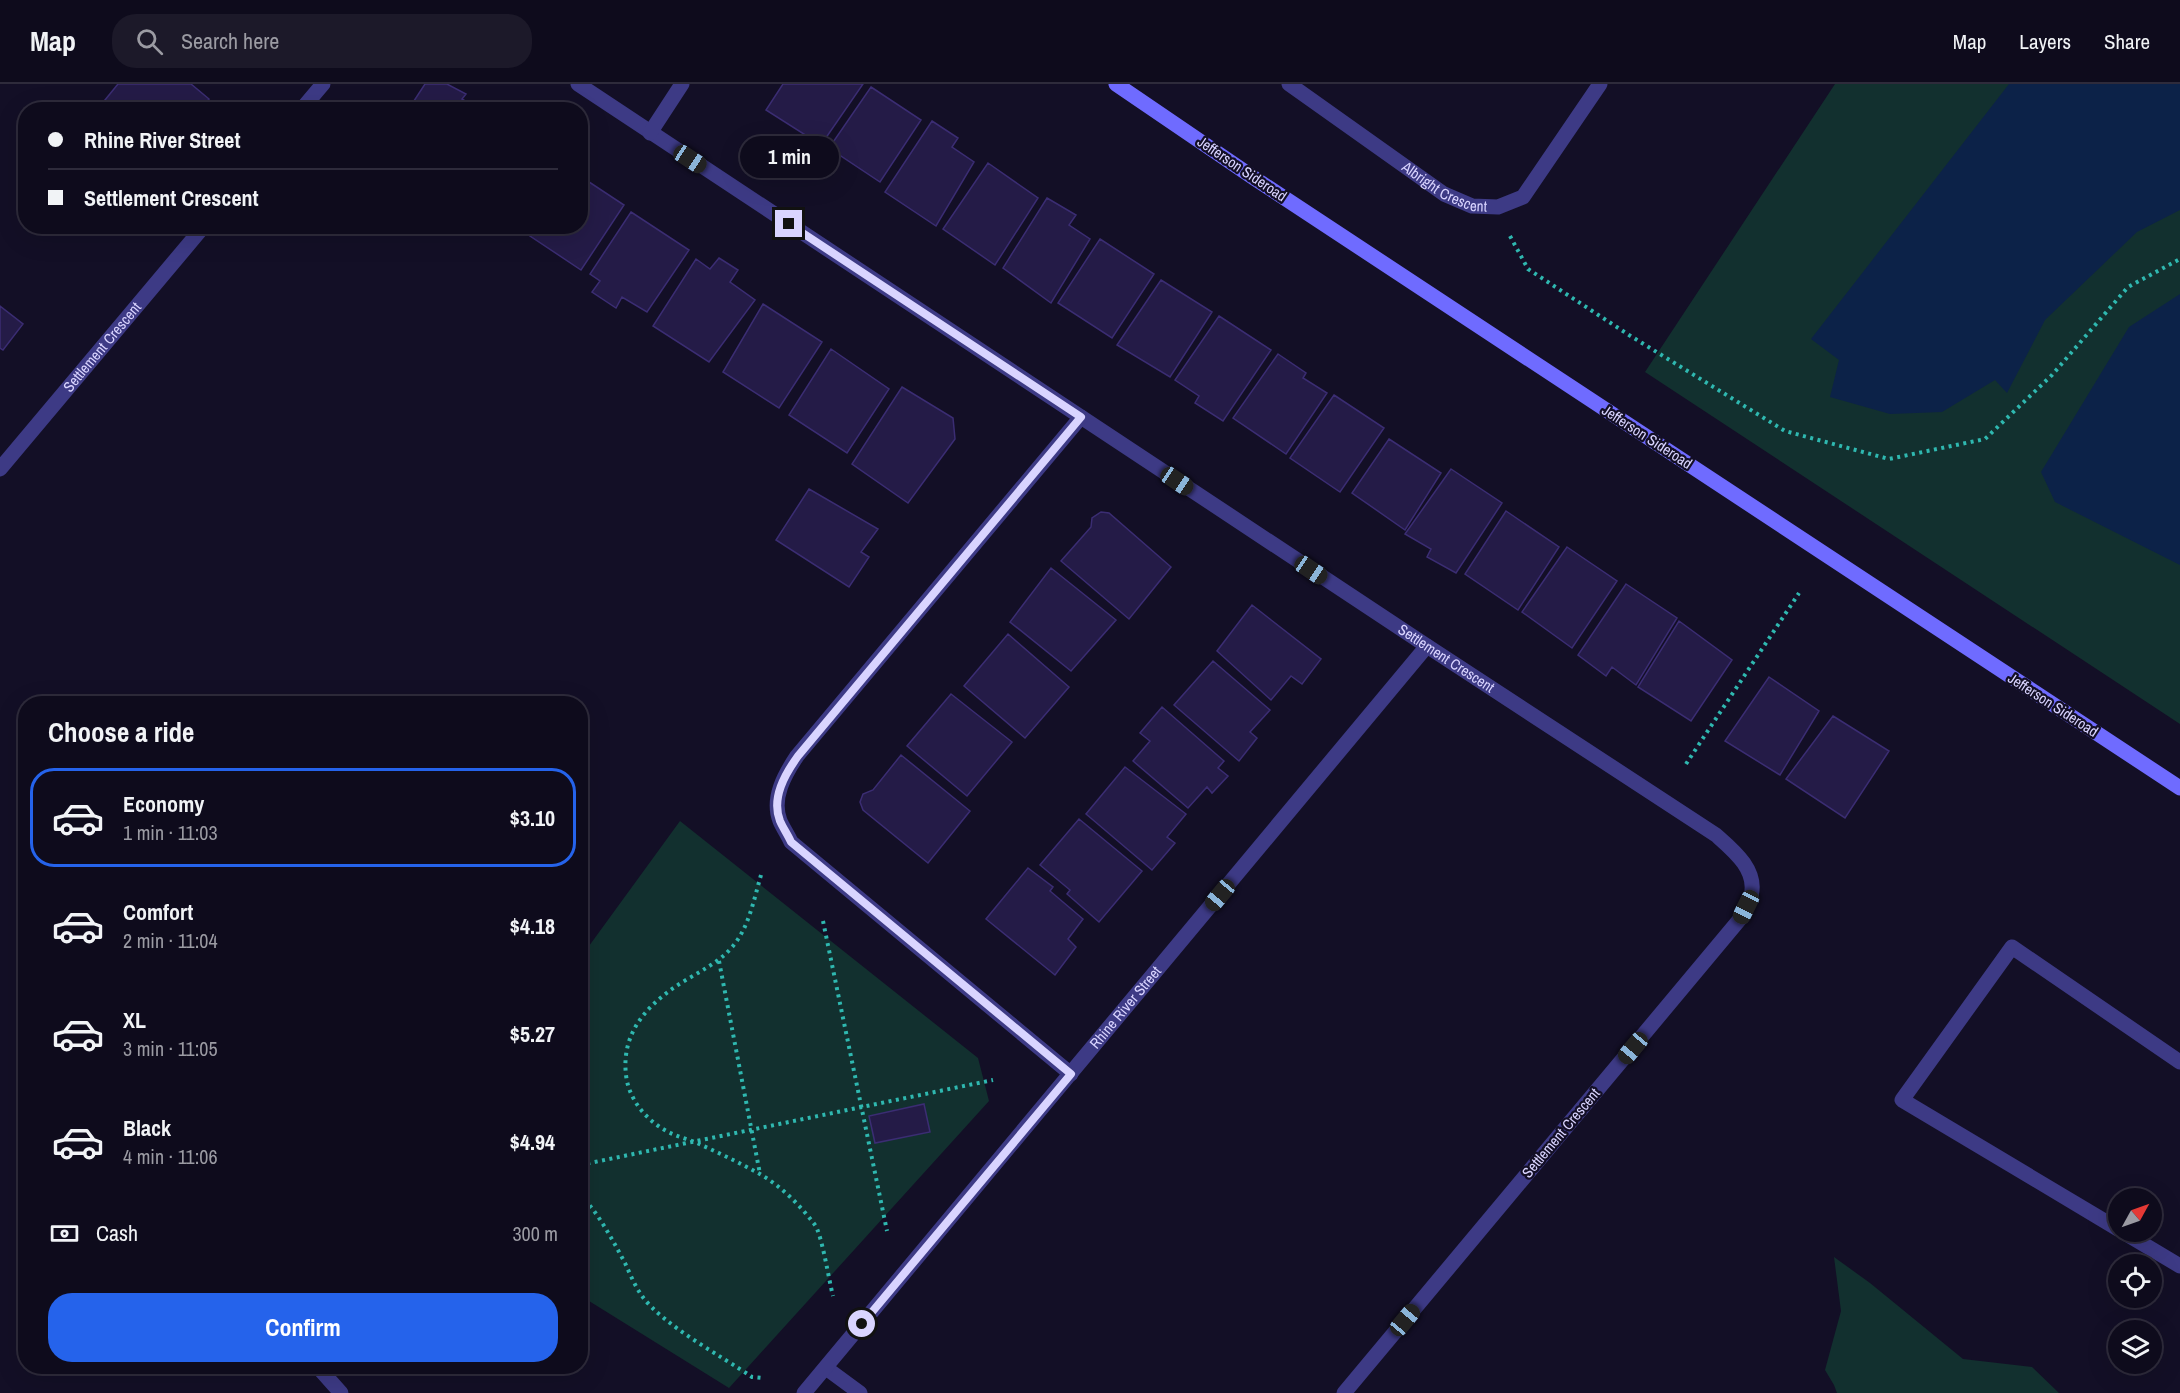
<!DOCTYPE html>
<meta charset="utf-8">
<style>
body{margin:0;font-family:"Archivo Narrow",sans-serif;background:#1c1929;color:#f1f3f6;height:100vh;display:flex;flex-direction:column;font-size:22px;white-space:nowrap}
*{box-sizing:border-box;margin:0}
p{font-size:20px;color:#9b9ba3}
.icon{flex:none;width:33px;height:33px;fill:none;stroke:currentColor;stroke-width:2;stroke-linecap:round;stroke-linejoin:round}
.map{position:relative;flex:1;overflow:hidden}
.details{position:absolute;left:18px;top:612px;width:570px;height:678px;display:flex;flex-direction:column;background:#0e0b1c;border-radius:24px;box-shadow:0 6px 24px #0002,0 0 0 2px #2e2b3b}
.details>*{flex:none}
.banner{position:absolute;left:18px;top:18px;width:570px;height:132px;border-radius:24px;box-shadow:0 6px 24px #0002,0 0 0 2px #2e2b3b;display:grid;align-content:center;height:132px;padding:0 30px;background:#0e0b1c}
.needle{width:39px;rotate:50deg}
.buttons{position:absolute;left:2108px;top:1104px;display:grid;gap:12px}
.buttons a{display:grid;place-items:center;width:54px;height:54px;border-radius:50%;background:#0e0b1c;box-shadow:0 6px 24px #0002,0 0 0 2px #2e2b3b;font-size:30px}
.end{position:absolute;width:27px;height:27px;margin:-14px;border:8px solid #d9d4ff;background:#111;box-shadow:0 0 0 3px #111}
.from{border-radius:50%}
.bubble{position:absolute;height:42px;border-radius:21px;background:#0e0b1c;box-shadow:0 6px 24px #0002,0 0 0 2px #2e2b3b;font-size:20px;font-weight:800;line-height:42px;text-align:center}
.car{position:absolute;width:18px;height:36px;margin:-18px -9px;border-radius:8px;box-shadow:0 0 4px 2px #0007;background:linear-gradient(#222 24%,#8ab4d8 0 40%,#222 0 76%,#8ab4d8 0 86%,#222 0)}
.banner b{display:flex;align-items:center;gap:21px;height:57px;font-size:22px}
.banner b+b{border-top:2px solid #2e2b3b}
.banner i{width:15px;height:15px;background:#f1f3f6}
ul{padding:0;list-style:none}
li{display:flex;align-items:center;gap:18px;height:99px;margin:0 12px 9px;padding:0 18px;border:3px solid transparent;border-radius:24px}
li div{flex:1}
li b{display:block;font-size:22px}
li em{font-style:normal;font-weight:800}
li.current{border-color:#2563eb}
li>.icon{width:54px;height:54px;stroke-width:1.5}
h2{padding:0 30px;font-size:27px;line-height:72px}
.pay{display:flex;align-items:center;gap:15px;height:66px;padding:0 30px;font-size:22px}
.pay p{margin-inline-start:auto}
.button{display:flex;gap:12px;margin-top:auto;padding:12px 30px}
.button a{flex:1;height:69px;border-radius:24px;background:#2563eb;color:#fff;font-size:24px;font-weight:800;line-height:69px;text-align:center}
header{display:flex;align-items:center;gap:36px;box-sizing:border-box;height:84px;padding:0 30px;background:#0e0b1c;border-bottom:2px solid #2e2b3b}
header strong{font-size:28px}
nav{display:flex;gap:33px;margin-inline-start:auto;font-size:21px}
.search{width:420px;height:54px;background:#1c1929;display:flex;align-items:center;gap:15px;box-sizing:border-box;padding:0 21px;border-radius:24px;color:#9b9ba3;font-size:22px}
.map>svg:first-child{display:block}
.green{fill:#12302f}
.water{fill:#0c2248}
.building{fill:#241b47;stroke:#3b2d73;stroke-width:1.5}
.lines{fill:none;stroke-linecap:round;stroke-linejoin:round}
.path{stroke:#2fb8b0;stroke-width:4;stroke-dasharray:3 4.5;stroke-linecap:butt}
.street{stroke:#3d3a85;stroke-width:15}
.secondary{stroke:#6f6bff;stroke-width:15}
.route{stroke:#d9d4ff;stroke-width:8}
.labels{text-anchor:middle;stroke-width:4.5;stroke-linejoin:round;paint-order:stroke}
.street-label{font-size:15px;fill:#d9d4ff;stroke:#130f26}
</style>
<header>
<strong>Map</strong>
<div class="search"><svg class="icon" aria-label="search" viewBox="0 0 24 24"><circle cx="10" cy="10" r="6"/><path d="M15 15l6 6"/></svg>Search here</div>
<nav><a>Map</a><a>Layers</a><a>Share</a></nav>
</header>
<div class="map">
<svg width="2180" height="1309" viewBox="0 0 2180 1309">
<rect width="100%" height="100%" fill="#130f26"/>
<!-- green -->
<path class="green" d="M 1835,0 L 2180,0 L 2180,640 L 1645,288 Z
M 680,737 L 978,974 L 989,1017 L 729,1304 L 581,1212 L 581,873 Z
M 1834,1173 L 1870,1199 L 1963,1275 L 2032,1283 L 2059,1309 L 1837,1309 L 1834,1301 L 1825,1286 L 1841,1227 Z"/>
<!-- water -->
<path class="water" d="M 2009,0 L 2180,0 L 2180,126 L 2137,148 L 2045,236 L 2007,309 L 1995,296 L 1942,328 L 1890,330 L 1830,313 L 1839,276 L 1811,255 Z
M 2180,210 L 2180,481 L 2055,418 L 2041,388 L 2129,243 Z"/>
<!-- building -->
<path class="building" d="M 118,0 L 191,0 L 209,15 L 200,26 L 117,26 L 105,16 Z
M 425,0 L 447,0 L 466,10 L 462,15 L 479,26 L 408,26 Z
M 783,0 L 863,0 L 821,61 L 766,26 Z
M 871,3 L 921,36 L 880,98 L 829,64 Z
M 86,19 L 93,26 L 80,26 Z
M 932,37 L 958,54 L 952,63 L 974,78 L 936,142 L 885,108 Z
M 988,79 L 1038,114 L 995,181 L 943,145 Z
M 580,92 L 624,121 L 581,186 L 524,148 L 527,142 L 580,142 Z
M 1047,114 L 1076,131 L 1069,141 L 1090,155 L 1051,219 L 1003,184 Z
M 631,128 L 689,166 L 647,228 L 622,213 L 616,224 L 592,208 L 600,197 L 590,190 Z
M 1100,155 L 1154,190 L 1112,254 L 1058,219 Z
M 719,174 L 738,186 L 730,198 L 755,216 L 709,278 L 653,242 L 696,175 L 710,185 Z
M 1161,196 L 1212,228 L 1170,293 L 1117,261 Z
M 763,220 L 822,258 L 779,324 L 723,288 Z
M 0,222 L 23,240 L 3,266 L 0,264 Z
M 1219,232 L 1271,266 L 1223,337 L 1195,319 L 1199,312 L 1175,296 Z
M 831,265 L 889,305 L 847,369 L 789,331 Z
M 1278,270 L 1306,289 L 1303,294 L 1327,309 L 1286,370 L 1233,334 Z
M 902,303 L 953,334 L 955,355 L 908,419 L 852,380 Z
M 1334,311 L 1384,344 L 1340,408 L 1290,374 Z
M 1389,355 L 1441,389 L 1405,446 L 1352,409 Z
M 1451,385 L 1502,419 L 1456,489 L 1427,473 L 1431,465 L 1405,450 Z
M 809,405 L 878,445 L 861,468 L 869,473 L 849,503 L 776,456 Z
M 1506,427 L 1559,463 L 1518,526 L 1465,490 Z
M 1101,428 L 1109,429 L 1171,483 L 1129,535 L 1061,477 L 1091,443 L 1092,434 Z
M 1567,463 L 1617,497 L 1572,564 L 1522,528 Z
M 1051,484 L 1116,536 L 1071,587 L 1010,538 Z
M 1626,500 L 1677,534 L 1636,601 L 1612,583 L 1606,592 L 1578,571 Z
M 1252,521 L 1321,575 L 1302,600 L 1291,592 L 1271,616 L 1217,567 Z
M 1679,537 L 1732,576 L 1691,637 L 1638,603 Z
M 1008,550 L 1069,603 L 1025,654 L 964,602 Z
M 1213,577 L 1270,626 L 1250,648 L 1257,654 L 1239,677 L 1174,621 Z
M 1769,593 L 1819,627 L 1780,691 L 1725,657 Z
M 951,610 L 1012,658 L 967,712 L 907,662 Z
M 1162,623 L 1224,677 L 1218,684 L 1228,692 L 1212,709 L 1207,703 L 1188,724 L 1133,677 L 1150,657 L 1140,649 Z
M 1833,632 L 1889,667 L 1845,734 L 1786,695 Z
M 901,671 L 970,727 L 928,779 L 863,726 L 860,718 L 863,710 L 873,706 Z
M 1125,683 L 1186,730 L 1167,753 L 1175,759 L 1152,786 L 1086,730 Z
M 1079,735 L 1142,787 L 1099,838 L 1067,810 L 1070,806 L 1040,781 Z
M 1028,784 L 1053,803 L 1050,807 L 1083,835 L 1068,855 L 1076,863 L 1055,891 L 986,835 Z
M 924,1020 L 930,1048 L 875,1059 L 869,1032 Z"/>
<g class="lines">
<!-- path -->
<path class="path" d="M 1510,152 L 1528,185 L 1629,251 L 1785,347 L 1889,375 L 1985,355 L 2052,291 L 2128,203 L 2180,175
M 1686,680 L 1799,509
M 761,791 C 754,815 749,843 733,862 C 719,879 700,887 681,899 C 648,920 621,948 626,991 C 629,1018 650,1041 675,1051 C 682,1054 690,1056 697,1059 C 717,1068 738,1078 758,1089 C 780,1101 800,1121 815,1141 C 822,1151 829,1197 833,1212
M 823,837 L 887,1147
M 719,877 L 760,1090
M 580,1081 L 993,996
M 580,1110 C 599,1130 612,1155 625,1179 C 630,1190 635,1202 642,1212 C 664,1242 720,1271 752,1293 L 762,1294"/>
<!-- street -->
<g class="street">
<path id="s1" d="M 578,0 L 1427,562 L 1716,751 C 1733,766 1758,786 1751,812 C 1749,820 1744,828 1740,835 L 1344,1309"/>
<path id="s2" d="M 1289,0 L 1444,110 L 1472,122 L 1498,123 L 1523,113 L 1600,0"/>
<path d="M 301,26 L 323,0"/>
<path d="M 650,49 L 682,0"/>
<path id="s3" d="M 0,385 L 204,142"/>
<path d="M 1071,990 L 791,758 C 788,751 783,744 780,737 C 771,714 785,690 797,672 L 1081,333"/>
<path d="M 2118,1145 L 1902,1016 L 2012,863 L 2180,978"/>
<path d="M 2123,1148 L 2180,1182"/>
<path d="M 317,1282 L 341,1309"/>
<path d="M 826,1284 L 860,1309"/>
<path id="s4" d="M 804,1309 L 1427,562"/>
</g>
<!-- secondary -->
<path class="secondary" d="M 1116,0 L 1254,94 L 2180,704"/>
</g>
<g class="lines">
<!-- route -->
<path class="route" d="M 789,140 L 1081,333 L 798,672 C 785,690 771,714 780,737 C 783,744 788,751 791,758 L 1071,990 L 862,1240"/>
</g>
<g class="labels">
<!-- street labels -->
<g class="street-label">
<text transform="translate(1242 85) rotate(34)" y="5">Jefferson Sideroad</text>
<text dy="5" stroke="none"><textPath href="#s2" startOffset="188">Albright Crescent</textPath></text>
<text dy="5" stroke="none"><textPath href="#s3" startOffset="159">Settlement Crescent</textPath></text>
<text transform="translate(1647 353) rotate(33)" y="5">Jefferson Sideroad</text>
<text dy="5" stroke="none"><textPath href="#s1" startOffset="1041">Settlement Crescent</textPath></text>
<text transform="translate(2053 621) rotate(33)" y="5">Jefferson Sideroad</text>
<text dy="5" stroke="none"><textPath href="#s4" startOffset="502">Rhine River Street</textPath></text>
<text transform="translate(1561 1049) rotate(-50)" y="5">Settlement Crescent</text>
</g>
</g>
</svg>
<div class="buttons">
<a><svg class="needle" viewBox="-14 -14 28 28"><path d="M0-13l5 13h-10z" fill="#e53935"/><path d="M0 13l5-13h-10z" fill="#9b9ba3"/></svg></a>
<a><svg class="icon" aria-label="locate" viewBox="0 0 24 24"><circle cx="12" cy="12" r="6"/><path d="M12 2v4M12 18v4M2 12h4M18 12h4"/></svg></a>
<a><svg class="icon" aria-label="layers" viewBox="0 0 24 24"><path d="M12 4l9 5-9 5-9-5zM3 14l9 5 9-5"/></svg></a>
</div>
<i class="end from" style="left:862px;top:1240px"></i>
<i class="end" style="left:789px;top:140px"></i>
<div class="bubble" style="left:740px;top:52px;width:99px">1 min</div>
<i class="car" style="left:690px;top:75px;rotate:123deg"></i>
<i class="car" style="left:1177px;top:397px;rotate:124deg"></i>
<i class="car" style="left:1311px;top:486px;rotate:124deg"></i>
<i class="car" style="left:1220px;top:811px;rotate:220deg"></i>
<i class="car" style="left:1746px;top:823px;rotate:206deg"></i>
<i class="car" style="left:1633px;top:964px;rotate:220deg"></i>
<i class="car" style="left:1405px;top:1236px;rotate:40deg"></i>
<div class="banner">
<b><i class="from"></i>Rhine River Street</b>
<b><i></i>Settlement Crescent</b>
</div>
<section class="details">
<h2>Choose a ride</h2>
<ul>
<li class="current"><svg class="icon" aria-label="car" viewBox="0 0 24 24"><path d="M5 17H2v-5l4-1 3-4h7l3 4 3 1v5h-3M9 17h6M6 11h13"/><circle cx="7" cy="17" r="2"/><circle cx="17" cy="17" r="2"/></svg><div><b>Economy</b><p>1 min · 11:03</p></div><em>$3.10</em></li>
<li><svg class="icon" aria-label="car" viewBox="0 0 24 24"><path d="M5 17H2v-5l4-1 3-4h7l3 4 3 1v5h-3M9 17h6M6 11h13"/><circle cx="7" cy="17" r="2"/><circle cx="17" cy="17" r="2"/></svg><div><b>Comfort</b><p>2 min · 11:04</p></div><em>$4.18</em></li>
<li><svg class="icon" aria-label="car" viewBox="0 0 24 24"><path d="M5 17H2v-5l4-1 3-4h7l3 4 3 1v5h-3M9 17h6M6 11h13"/><circle cx="7" cy="17" r="2"/><circle cx="17" cy="17" r="2"/></svg><div><b>XL</b><p>3 min · 11:05</p></div><em>$5.27</em></li>
<li><svg class="icon" aria-label="car" viewBox="0 0 24 24"><path d="M5 17H2v-5l4-1 3-4h7l3 4 3 1v5h-3M9 17h6M6 11h13"/><circle cx="7" cy="17" r="2"/><circle cx="17" cy="17" r="2"/></svg><div><b>Black</b><p>4 min · 11:06</p></div><em>$4.94</em></li>
</ul>
<div class="pay"><svg class="icon" aria-label="cash" viewBox="0 0 24 24"><path d="M3 7h18v10H3z"/><circle cx="12" cy="12" r="2"/></svg>Cash<p>300 m</p></div>
<div class="button"><a>Confirm</a></div>
</section>
</div>
